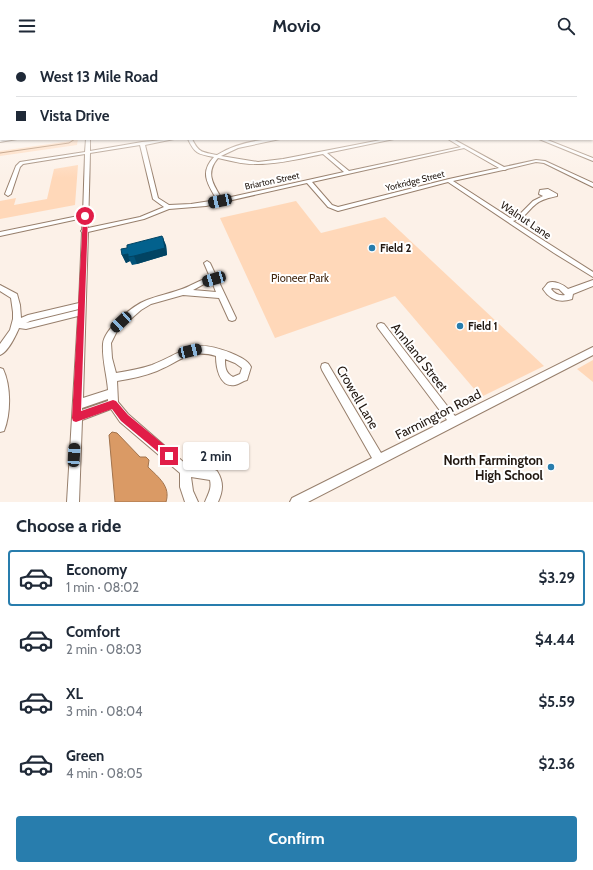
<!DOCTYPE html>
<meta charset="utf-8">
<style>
body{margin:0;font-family:Cabin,sans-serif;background:#f6f6f7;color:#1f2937;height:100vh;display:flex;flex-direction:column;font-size:15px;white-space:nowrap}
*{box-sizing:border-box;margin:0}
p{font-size:13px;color:#747a83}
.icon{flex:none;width:22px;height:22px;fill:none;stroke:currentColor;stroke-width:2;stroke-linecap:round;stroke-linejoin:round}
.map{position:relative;height:450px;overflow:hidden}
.sheet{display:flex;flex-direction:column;background:#fff;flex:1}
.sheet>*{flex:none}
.guide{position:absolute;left:0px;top:0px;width:593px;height:88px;box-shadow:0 1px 3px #0004;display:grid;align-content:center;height:88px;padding:0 16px;background:#fff}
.end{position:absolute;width:18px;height:18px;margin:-9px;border:5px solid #e11d48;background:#fff;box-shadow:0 0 0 2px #fff}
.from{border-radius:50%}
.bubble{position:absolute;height:28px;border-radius:4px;background:#fff;box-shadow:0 1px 3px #0004;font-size:13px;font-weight:700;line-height:28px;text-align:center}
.car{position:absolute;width:12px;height:24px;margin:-12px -6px;border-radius:5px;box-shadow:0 0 3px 1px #0007;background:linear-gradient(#222 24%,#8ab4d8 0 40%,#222 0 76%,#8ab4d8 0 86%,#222 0)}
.guide b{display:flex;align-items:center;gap:14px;height:38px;font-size:15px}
.guide b+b{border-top:1px solid #e0e1e3}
.guide i{width:10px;height:10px;background:#1f2937}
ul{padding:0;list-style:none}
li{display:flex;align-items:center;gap:12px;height:56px;margin:0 8px 6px;padding:0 8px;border:2px solid transparent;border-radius:4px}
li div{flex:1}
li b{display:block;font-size:15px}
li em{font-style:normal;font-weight:700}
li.active{border-color:#287dad}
li>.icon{width:36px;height:36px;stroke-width:1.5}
h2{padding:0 16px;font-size:18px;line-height:48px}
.primary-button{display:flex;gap:8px;margin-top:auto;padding:8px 16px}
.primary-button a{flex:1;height:46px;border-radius:4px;background:#287dad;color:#fff;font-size:16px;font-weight:700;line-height:46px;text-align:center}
header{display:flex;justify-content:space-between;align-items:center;height:52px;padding:0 16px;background:#fff;font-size:18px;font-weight:700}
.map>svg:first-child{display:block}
.green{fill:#ffd8b9}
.water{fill:#da9a65;stroke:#a2734c}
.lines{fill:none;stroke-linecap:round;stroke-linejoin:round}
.stream{stroke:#a2734c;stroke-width:1}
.minor-casing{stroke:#977f6c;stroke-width:2}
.minor{fill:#fff;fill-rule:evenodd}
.wall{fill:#035379}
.shaded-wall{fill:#024463}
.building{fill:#03618d;stroke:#024463}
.route{fill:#e11d48}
.poi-dot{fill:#287dad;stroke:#fff;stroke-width:1.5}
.labels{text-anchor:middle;stroke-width:4;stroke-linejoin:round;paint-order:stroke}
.far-street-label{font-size:9px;fill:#211710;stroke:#fff}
.street-label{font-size:11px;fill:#211710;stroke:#fff}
.poi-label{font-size:11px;font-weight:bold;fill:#211710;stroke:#fff;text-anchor:start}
.park-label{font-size:11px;fill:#422710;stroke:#fff}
.near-street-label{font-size:13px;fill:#211710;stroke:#fff}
.near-poi-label{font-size:13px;font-weight:bold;fill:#211710;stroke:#fff;text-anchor:end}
</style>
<header><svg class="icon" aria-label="menu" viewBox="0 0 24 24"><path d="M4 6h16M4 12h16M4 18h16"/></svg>Movio<svg class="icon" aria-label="search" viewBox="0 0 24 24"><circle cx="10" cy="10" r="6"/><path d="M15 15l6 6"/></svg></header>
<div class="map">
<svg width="593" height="450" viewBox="0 0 593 450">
<rect width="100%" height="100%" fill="#fcf1e8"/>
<!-- green -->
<path class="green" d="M 71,87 L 78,87 L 77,93 L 0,104 L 0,99 L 71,89 Z
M 78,113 L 75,153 L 0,167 L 0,149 L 16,146 L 14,153 L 47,147 L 54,117 Z
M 296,149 L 321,181 L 385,165 L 544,314 L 481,345 L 395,244 L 275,286 L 220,166 Z
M 593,308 L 593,330 L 577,317 Z"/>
<!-- water -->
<path class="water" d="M 112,380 L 117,381 L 140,405 L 146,405 L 149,408 L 148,415 C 158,425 171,434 166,450 L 115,450 L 109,383 Z"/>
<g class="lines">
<!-- stream -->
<path class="stream" d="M 0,101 L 69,91 L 75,87"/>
<!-- minor casing -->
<g class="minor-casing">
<path id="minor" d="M 592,69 L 593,69 L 593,72 L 592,72 Z
M 6,87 L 17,87 L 0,90 L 0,88 Z
M 86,87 L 90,87 L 90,99 L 142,90 L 174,87 L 145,93 L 158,146 L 169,153 L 191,152 L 217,148 C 208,132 199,121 214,105 C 198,102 195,102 188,87 L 192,87 C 199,101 202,100 217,103 C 235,92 258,87 280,87 L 238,96 L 221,104 L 258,110 L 283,107 L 386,87 L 394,87 L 327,101 L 349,119 L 461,95 L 448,87 L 453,87 L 504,115 L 536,108 L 545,109 L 593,131 L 593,135 L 544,111 L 536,110 L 507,117 L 505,118 L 503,118 L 453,129 L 510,166 L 518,164 L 533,149 L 543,144 L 539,142 L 540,138 L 548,137 L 557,142 L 557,144 C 549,146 542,147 536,152 C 526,160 527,165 513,169 L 593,220 L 593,225 L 554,201 L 448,130 L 338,159 L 328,155 L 307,131 L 206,154 L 169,157 L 144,167 L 88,180 L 83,346 L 108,338 C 107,323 102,308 103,292 C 104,277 133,253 147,248 C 157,244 168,242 179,238 C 190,235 199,228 210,225 L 204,211 L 207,209 L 210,211 L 236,266 L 235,268 L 232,269 L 229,268 L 219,246 L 183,243 L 151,252 L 141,258 L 117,279 L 111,291 L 112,306 L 116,321 C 128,319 140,317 152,313 C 188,299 190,285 231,301 C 238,304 248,308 251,315 L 247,328 C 243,329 239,332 235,333 C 219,336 216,314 216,304 C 189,296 180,310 157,319 C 144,324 130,327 117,329 L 118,350 L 128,362 L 188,414 L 213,417 L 217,419 C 224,430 223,439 218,450 L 205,450 C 208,442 212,437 210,428 L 191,425 L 193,439 L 198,450 L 185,450 L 180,435 L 180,421 L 120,370 L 111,357 L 82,368 L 79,450 L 67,450 L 78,264 L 26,277 L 19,276 C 16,283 8,300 0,303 L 0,292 L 10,278 L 13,267 L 13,260 L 11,246 L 0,239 L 0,233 L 17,242 L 20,253 L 21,266 L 28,263 L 79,251 L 82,180 L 81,179 L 82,178 L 83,166 L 0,184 L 0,180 L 83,163 L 85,102 L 23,112 L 20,115 L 11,142 L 8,144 L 5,142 L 16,114 L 20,110 L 85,100 ZM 140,93 L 153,147 L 164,155 L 140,165 L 88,176 L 90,101 ZM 464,96 L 499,116 L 449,127 L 338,155 L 332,153 L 312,130 ZM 323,102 L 344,120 L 222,147 C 213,132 205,121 218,106 C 231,109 245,113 258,112 C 280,112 302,106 323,102 ZM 212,230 L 216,240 L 193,238 L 204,232 ZM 79,257 L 79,258 L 26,271 L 30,269 ZM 225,307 L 235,311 L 242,316 L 240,322 L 233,325 C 225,321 225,314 225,307 ZM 108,347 L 108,349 L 82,358 L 82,356 Z
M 539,87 L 545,87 L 593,106 L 593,109 Z
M 593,228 L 593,234 L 573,242 L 572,247 C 560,251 550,248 543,237 C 544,236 547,232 548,231 C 554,228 564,233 568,237 ZM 552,236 L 559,237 L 565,243 C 559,244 555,242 551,237 Z
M 381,271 L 384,272 L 455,364 L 593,295 L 593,303 L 308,450 L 290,450 L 292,446 L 372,406 L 322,318 L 321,315 L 322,312 L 325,311 L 328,312 L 381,401 L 447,368 L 378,276 L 377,274 L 378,272 Z
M 0,316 L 3,317 C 11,334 11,361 4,379 L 0,380 Z"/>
</g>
<!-- minor -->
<use href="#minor" class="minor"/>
</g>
<!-- wall -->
<path class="wall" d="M 166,193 L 167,203 L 137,212 L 132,213 L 130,209 L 126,211 L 122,203 Z"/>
<!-- shaded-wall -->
<path class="shaded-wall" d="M 163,186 L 166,193 L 167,203 L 137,212 L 134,204 Z
M 128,202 L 128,205 L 130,209 L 126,211 L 122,203 Z"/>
<!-- building -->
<path class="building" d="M 162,184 L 163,186 L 165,196 L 134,204 L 128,205 L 128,202 L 122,203 L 121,197 L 127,196 L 127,193 Z"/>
<!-- sky -->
<linearGradient id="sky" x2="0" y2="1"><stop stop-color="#a2aab4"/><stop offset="0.5" stop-color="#fef9f5"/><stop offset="1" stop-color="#fef9f5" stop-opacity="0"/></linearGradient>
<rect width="593" height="126" fill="url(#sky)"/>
<!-- route -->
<path class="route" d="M 85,163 L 88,164 L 81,359 L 113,348 L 116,349 L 128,363 L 173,400 L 174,404 L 173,407 L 169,409 L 121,369 L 112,357 L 76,370 L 73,369 L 72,366 L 83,164 Z"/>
<!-- markers -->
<g class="poi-dot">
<circle cx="372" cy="196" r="4"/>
<circle cx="460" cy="274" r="4"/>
<circle cx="551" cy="415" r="4"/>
</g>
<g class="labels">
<!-- far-street labels -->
<g class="far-street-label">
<text transform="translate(272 129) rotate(-12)" y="3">Briarton Street</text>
<text transform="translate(415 129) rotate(-14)" y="3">Yorkridge Street</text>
</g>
<!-- street labels -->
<g class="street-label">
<text transform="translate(526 168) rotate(34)" y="4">Walnut Lane</text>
</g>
<!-- poi labels -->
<g class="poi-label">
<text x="380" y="200">Field 2</text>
<text x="468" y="278">Field 1</text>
</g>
<!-- park labels -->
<g class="park-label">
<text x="300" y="230">Pioneer Park</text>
</g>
<!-- near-street labels -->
<g class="near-street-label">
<text transform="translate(420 305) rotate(52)" y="5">Annland Street</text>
<text transform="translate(358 345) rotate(60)" y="5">Crowell Lane</text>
<text transform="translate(438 362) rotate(-27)" y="5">Farmington Road</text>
</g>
<!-- near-poi labels -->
<g class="near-poi-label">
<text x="543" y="413">North Farmington<tspan x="543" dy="15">High School</tspan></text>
</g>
</g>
</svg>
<i class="end from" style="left:85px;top:164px"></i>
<i class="end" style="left:169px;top:404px"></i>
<div class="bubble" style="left:183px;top:390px;width:66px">2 min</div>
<i class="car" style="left:220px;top:149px;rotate:258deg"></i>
<i class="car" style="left:214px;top:227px;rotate:254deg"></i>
<i class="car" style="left:121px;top:270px;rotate:227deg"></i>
<i class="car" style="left:190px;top:299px;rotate:77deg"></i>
<i class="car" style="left:74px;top:403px;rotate:3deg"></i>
<div class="guide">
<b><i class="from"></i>West 13 Mile Road</b>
<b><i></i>Vista Drive</b>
</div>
</div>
<section class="sheet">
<h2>Choose a ride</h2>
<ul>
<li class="active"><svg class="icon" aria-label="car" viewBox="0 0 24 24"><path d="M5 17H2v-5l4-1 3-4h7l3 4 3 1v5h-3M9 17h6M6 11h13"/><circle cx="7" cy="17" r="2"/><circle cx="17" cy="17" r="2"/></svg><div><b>Economy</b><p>1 min · 08:02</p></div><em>$3.29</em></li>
<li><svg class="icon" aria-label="car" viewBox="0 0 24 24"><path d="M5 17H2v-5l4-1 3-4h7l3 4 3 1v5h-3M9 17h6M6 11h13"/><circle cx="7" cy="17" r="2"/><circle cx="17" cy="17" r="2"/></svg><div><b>Comfort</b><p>2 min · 08:03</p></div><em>$4.44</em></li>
<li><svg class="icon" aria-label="car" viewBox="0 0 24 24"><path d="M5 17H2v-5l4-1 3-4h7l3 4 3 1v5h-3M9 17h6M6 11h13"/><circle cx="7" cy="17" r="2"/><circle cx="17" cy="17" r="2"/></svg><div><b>XL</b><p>3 min · 08:04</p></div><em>$5.59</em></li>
<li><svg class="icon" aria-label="car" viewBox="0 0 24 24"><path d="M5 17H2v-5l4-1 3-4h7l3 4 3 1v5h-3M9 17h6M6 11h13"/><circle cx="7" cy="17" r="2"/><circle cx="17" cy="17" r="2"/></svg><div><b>Green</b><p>4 min · 08:05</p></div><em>$2.36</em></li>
</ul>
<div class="primary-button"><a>Confirm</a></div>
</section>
